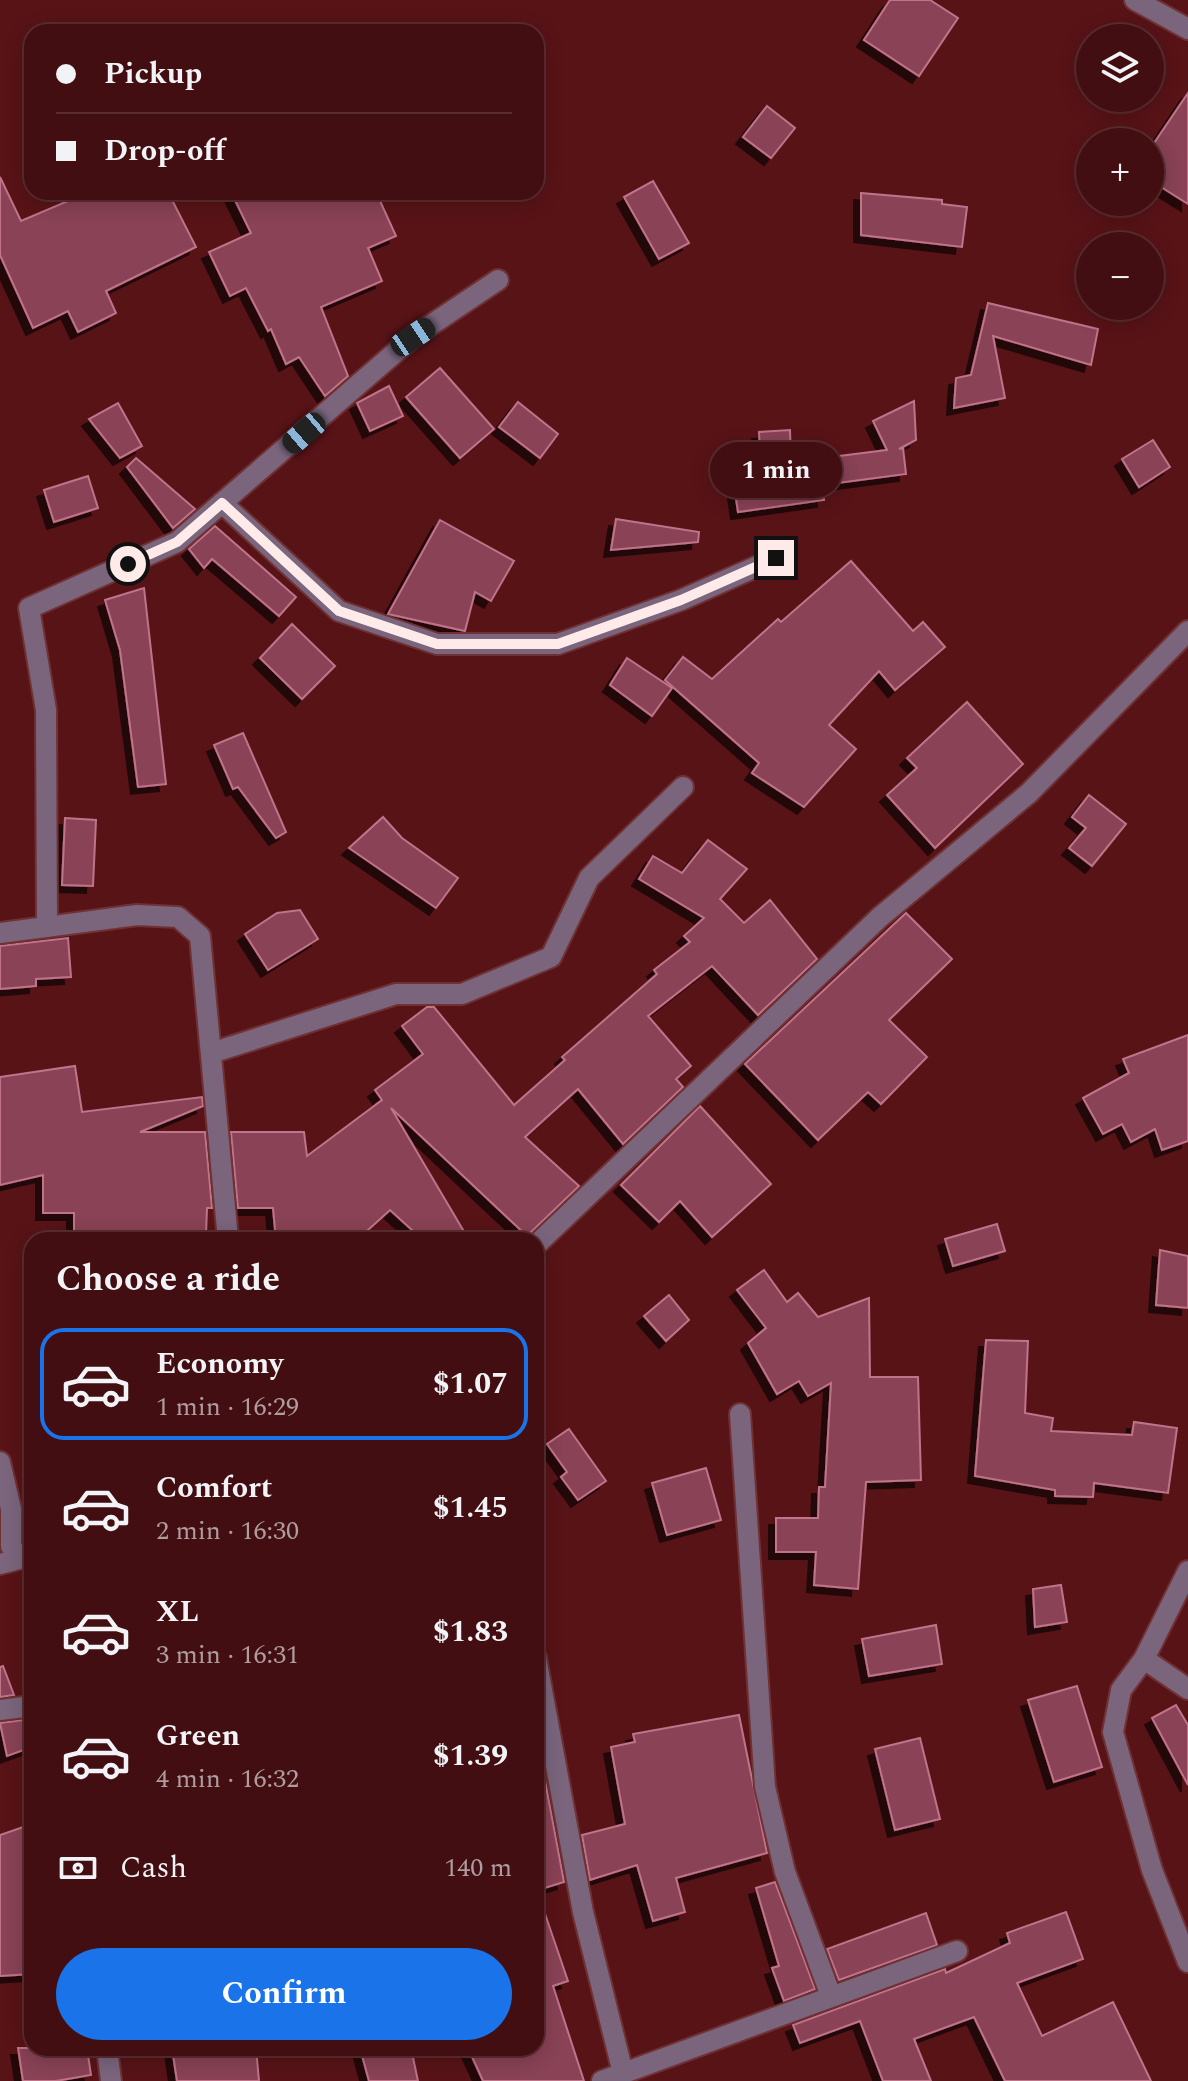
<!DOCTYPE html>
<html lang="en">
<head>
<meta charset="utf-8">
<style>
	body { margin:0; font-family:Spectral,serif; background:#4c1c1f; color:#f1f3f6; height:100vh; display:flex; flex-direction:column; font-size:30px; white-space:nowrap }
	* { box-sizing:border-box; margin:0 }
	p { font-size:26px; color:#ae9c9f }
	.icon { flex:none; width:44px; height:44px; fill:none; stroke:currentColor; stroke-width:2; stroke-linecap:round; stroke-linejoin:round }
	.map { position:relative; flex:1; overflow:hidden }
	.side { position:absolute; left:24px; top:1232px; width:520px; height:824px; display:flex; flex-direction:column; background:#420e11; border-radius:24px; box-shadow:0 4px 20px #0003,0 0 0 2px #5a2e31 }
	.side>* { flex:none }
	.top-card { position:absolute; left:24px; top:24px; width:520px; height:176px; border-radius:24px; box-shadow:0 4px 20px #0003,0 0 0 2px #5a2e31; display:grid; align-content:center; height:176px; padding:0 32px; background:#420e11 }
	.fabs { position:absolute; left:1076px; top:24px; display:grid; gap:16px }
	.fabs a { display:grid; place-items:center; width:88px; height:88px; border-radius:50%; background:#420e11; box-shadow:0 4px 20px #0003,0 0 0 2px #5a2e31; font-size:40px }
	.end { position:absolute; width:36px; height:36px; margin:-18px; border:10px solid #fdeae9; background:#111; box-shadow:0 0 0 4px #111 }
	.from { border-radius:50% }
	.bubble { position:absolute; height:56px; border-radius:28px; background:#420e11; box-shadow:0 4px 20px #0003,0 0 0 2px #5a2e31; font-size:26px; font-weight:700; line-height:56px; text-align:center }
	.car { position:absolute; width:24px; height:48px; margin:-24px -12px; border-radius:10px; box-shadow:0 0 6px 2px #0007; background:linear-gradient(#222 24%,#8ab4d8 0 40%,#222 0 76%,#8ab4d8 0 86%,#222 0) }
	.top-card b { display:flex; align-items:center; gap:28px; height:76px; font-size:30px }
	.top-card b+b { border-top:2px solid #5a2e31 }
	.top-card i { width:20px; height:20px; background:#f1f3f6 }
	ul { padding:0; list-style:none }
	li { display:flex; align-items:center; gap:24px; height:112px; margin:0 16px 12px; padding:0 16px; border:4px solid transparent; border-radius:24px }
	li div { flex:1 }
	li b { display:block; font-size:30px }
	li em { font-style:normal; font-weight:700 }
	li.current { border-color:#1a73e8 }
	li>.icon { width:72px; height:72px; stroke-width:1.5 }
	h2 { padding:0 32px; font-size:36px; line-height:96px }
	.pay { display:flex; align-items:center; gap:20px; height:88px; padding:0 32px; font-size:30px }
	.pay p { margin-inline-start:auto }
	.primary-button { display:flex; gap:16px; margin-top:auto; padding:16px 32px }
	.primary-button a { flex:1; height:92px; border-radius:48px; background:#1a73e8; color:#fff; font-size:32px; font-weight:700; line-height:92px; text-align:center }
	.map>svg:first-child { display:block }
	.building { fill:#894257; stroke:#c07389; stroke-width:2; filter:url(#shadow) }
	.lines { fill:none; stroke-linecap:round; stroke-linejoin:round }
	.service-casing { stroke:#6f3134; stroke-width:24 }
	.minor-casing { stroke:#6f3134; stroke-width:24 }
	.service { stroke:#7a657d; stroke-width:20 }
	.minor { stroke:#7a657d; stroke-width:20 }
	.route { stroke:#fdeae9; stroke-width:10 }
</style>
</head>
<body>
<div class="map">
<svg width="1188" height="2081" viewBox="0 0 1188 2081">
	<defs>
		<filter id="shadow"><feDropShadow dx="-7" dy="7" stdDeviation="0" flood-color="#0009"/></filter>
	</defs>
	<rect width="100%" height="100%" fill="#581317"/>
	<!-- building -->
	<g class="building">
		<polygon points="890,0 930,0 958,18 919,76 864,40"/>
		<polygon points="1188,93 1188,204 1150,180 1150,149"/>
		<polygon points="767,106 795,128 771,158 743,137"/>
		<polygon points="0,177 21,221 89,192 168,192 196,247 106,291 116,313 78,332 68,311 33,328 0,255"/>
		<polygon points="653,181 689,243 659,259 624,197"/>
		<polygon points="231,192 376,192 396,236 368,248 382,281 321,307 348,376 325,396 299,357 286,364 271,329 268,331 246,288 230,296 209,252 251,233"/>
		<polygon points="861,193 942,200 942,204 967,207 962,247 861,235"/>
		<polygon points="988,303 1098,329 1091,365 993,336 1005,398 954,408 956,378 971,375"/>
		<polygon points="440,368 494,429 460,458 406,397"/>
		<polygon points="389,386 403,416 370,431 357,403"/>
		<polygon points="914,401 916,440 899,449 903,448 906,474 822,485 824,500 738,512 733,478 761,474 759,432 790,430 791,462 887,450 873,421"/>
		<polygon points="518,402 558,434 540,458 499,427"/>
		<polygon points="118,403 142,446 120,458 89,419"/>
		<polygon points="1153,440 1170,467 1139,487 1122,459"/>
		<polygon points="136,458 195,509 173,528 127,467"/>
		<polygon points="88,476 98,508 54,522 44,490"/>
		<polygon points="616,519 699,532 698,542 611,550"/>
		<polygon points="440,520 514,561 491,601 475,592 465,631 388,614"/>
		<polygon points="215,526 296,597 279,616 212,559 204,568 189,549"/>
		<polygon points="851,561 913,631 923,622 945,647 895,690 879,671 829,725 856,749 804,807 752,773 759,763 665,680 683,657 712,679 778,619 781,622"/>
		<polygon points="144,588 166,784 138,787 120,650 105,600"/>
		<polygon points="292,624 335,666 302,699 260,658"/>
		<polygon points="627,658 672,688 652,716 610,685"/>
		<polygon points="967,702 1023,764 935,848 887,795 917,768 907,758"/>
		<polygon points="243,733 286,832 276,838 238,787 233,789 214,745"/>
		<polygon points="1089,795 1126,824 1092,866 1069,848 1086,828 1072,817"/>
		<polygon points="383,817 402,838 458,878 436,908 349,848"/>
		<polygon points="65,818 96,820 93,886 62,885"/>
		<polygon points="708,840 747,869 720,899 744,923 770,900 817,959 758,1015 712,966 648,1016 691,1066 676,1079 683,1087 623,1144 578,1089 525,1137 579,1186 527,1236 391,1108 469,1240 423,1240 390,1210 357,1240 276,1240 273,1208 238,1208 231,1132 304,1132 307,1156 382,1100 375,1090 423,1054 402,1026 427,1007 434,1007 514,1105 565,1060 562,1057 657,974 654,970 690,942 684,936 704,918 639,879 653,856 682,873"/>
		<polygon points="300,910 318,939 268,970 245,934 277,913"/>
		<polygon points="906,913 952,959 889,1020 927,1057 881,1104 868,1092 818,1140 745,1064"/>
		<polygon points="68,938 71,977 36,979 36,986 0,989 0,946"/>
		<polygon points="1188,1035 1188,1141 1162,1150 1155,1129 1131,1142 1122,1124 1103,1134 1083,1098 1129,1073 1123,1059"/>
		<polygon points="75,1066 82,1112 202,1097 203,1106 140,1132 205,1132 212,1208 207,1208 206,1235 74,1238 74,1213 43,1213 43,1175 0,1185 0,1077"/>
		<polygon points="700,1106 771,1184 712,1237 680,1201 659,1222 621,1185"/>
		<polygon points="997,1224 1005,1251 953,1266 945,1239"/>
		<polygon points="1160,1250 1188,1256 1188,1308 1156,1305"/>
		<polygon points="764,1270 787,1302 798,1293 818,1317 869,1298 870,1377 918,1377 921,1480 866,1482 858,1589 814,1585 816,1552 776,1552 776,1518 818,1518 819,1487 825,1487 831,1383 808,1396 799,1381 777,1394 748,1343 766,1328 737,1290"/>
		<polygon points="669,1295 689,1320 666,1341 644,1316"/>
		<polygon points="986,1340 1028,1341 1025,1413 1053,1418 1051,1431 1132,1435 1134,1422 1177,1428 1168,1493 1094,1483 1093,1497 1055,1496 1055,1490 975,1476"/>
		<polygon points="569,1429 606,1481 578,1500 561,1477 567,1472 547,1444"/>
		<polygon points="706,1468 721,1520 667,1535 652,1483"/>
		<polygon points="1061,1585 1067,1622 1035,1627 1033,1589"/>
		<polygon points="936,1625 942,1664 869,1676 862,1639"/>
		<polygon points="3,1666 14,1695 0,1697 0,1667"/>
		<polygon points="1077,1686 1102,1767 1054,1782 1028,1700"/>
		<polygon points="1176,1705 1188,1725 1188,1785 1152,1718"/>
		<polygon points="739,1715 767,1853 676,1878 685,1912 653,1921 637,1865 590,1880 582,1835 625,1824 611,1747 635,1742 633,1734"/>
		<polygon points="23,1720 32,1747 7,1756 0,1723"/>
		<polygon points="920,1738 940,1819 895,1830 875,1749"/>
		<polygon points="544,1775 564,1882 541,1889 536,1874 536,1776"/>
		<polygon points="32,1824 32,1974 0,1976 0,1835"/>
		<polygon points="775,1882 815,1989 784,2001 772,1968 779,1966 756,1888"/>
		<polygon points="541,1902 568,1981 553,1986 584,2081 483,2081 468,2048 536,2048 536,1903"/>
		<polygon points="1066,1912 1083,1959 1017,1983 1042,2036 1113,2002 1151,2081 1005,2081 974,2017 914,2039 931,2081 883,2081 860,2021 800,2043 793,2025 945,1969 946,1973 1010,1943 1007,1933"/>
		<polygon points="926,1913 937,1945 839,1980 827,1949"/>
		<polygon points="18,2048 87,2048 91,2075 56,2081 23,2081"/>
		<polygon points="172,2048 256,2048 259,2081 177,2081"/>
		<polygon points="360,2048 411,2048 418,2081 369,2081"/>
	</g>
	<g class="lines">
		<defs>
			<polyline id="service" points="1135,0 1188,29"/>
			<g id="minor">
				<polyline points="222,503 339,611 437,644 558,644 681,600 776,558"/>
				<polyline points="47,927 46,710 29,608 177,542 413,337 498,280"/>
				<polyline points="0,933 137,915 178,917 200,936 228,1240"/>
				<polyline points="211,1053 396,994 462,994 551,957 589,878 683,787"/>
				<polyline points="536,1245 880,917 1029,793 1188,631"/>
				<polyline points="740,1414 765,1787 785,1872 831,1996"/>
				<polyline points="0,1462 11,1509 11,1546 19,1559 0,1564"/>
				<polyline points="1188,1571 1144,1659 1121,1690 1113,1732 1152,1870 1188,1962"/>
				<polyline points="536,1658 583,1912 623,2073"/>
				<polyline points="1144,1659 1188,1689"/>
				<polyline points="0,1710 32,1706"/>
				<polyline points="107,2048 111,2081"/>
				<polyline points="602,2081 957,1951"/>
			</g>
		</defs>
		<!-- service casing -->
		<use href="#service" class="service-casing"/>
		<!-- minor casing -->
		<use href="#minor" class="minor-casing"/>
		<!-- service -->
		<use href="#service" class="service"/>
		<!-- minor -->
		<use href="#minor" class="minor"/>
	</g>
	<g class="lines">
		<!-- route -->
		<polyline class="route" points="128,564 177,542 222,503 339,611 437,644 558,644 681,600 776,558"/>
	</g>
</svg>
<div class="fabs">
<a><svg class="icon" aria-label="layers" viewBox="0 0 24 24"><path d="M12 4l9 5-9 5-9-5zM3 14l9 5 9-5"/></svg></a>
<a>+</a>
<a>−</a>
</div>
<i class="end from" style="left:128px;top:564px"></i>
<i class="end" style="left:776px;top:558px"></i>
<div class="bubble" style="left:710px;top:442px;width:132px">1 min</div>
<i class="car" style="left:413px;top:337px;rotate:56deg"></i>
<i class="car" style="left:304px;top:433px;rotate:229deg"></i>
<div class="top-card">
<b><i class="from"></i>Pickup</b>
<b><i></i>Drop-off</b>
</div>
<section class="side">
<h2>Choose a ride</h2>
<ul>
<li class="current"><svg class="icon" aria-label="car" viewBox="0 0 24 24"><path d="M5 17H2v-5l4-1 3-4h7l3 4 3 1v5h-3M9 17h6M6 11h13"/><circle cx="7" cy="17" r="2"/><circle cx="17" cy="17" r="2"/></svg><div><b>Economy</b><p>1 min · 16:29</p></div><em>$1.07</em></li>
<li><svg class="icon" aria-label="car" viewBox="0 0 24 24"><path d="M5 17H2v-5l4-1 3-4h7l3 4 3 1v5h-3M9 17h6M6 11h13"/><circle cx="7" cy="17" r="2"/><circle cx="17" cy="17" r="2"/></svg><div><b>Comfort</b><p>2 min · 16:30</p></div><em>$1.45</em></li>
<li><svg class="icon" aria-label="car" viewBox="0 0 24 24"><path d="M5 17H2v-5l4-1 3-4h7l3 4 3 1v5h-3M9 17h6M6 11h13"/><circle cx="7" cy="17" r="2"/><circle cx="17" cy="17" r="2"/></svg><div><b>XL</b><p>3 min · 16:31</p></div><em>$1.83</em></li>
<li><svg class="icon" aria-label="car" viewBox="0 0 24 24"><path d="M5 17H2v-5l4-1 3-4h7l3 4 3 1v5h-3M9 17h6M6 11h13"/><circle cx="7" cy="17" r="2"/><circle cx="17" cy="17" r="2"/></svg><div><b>Green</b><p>4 min · 16:32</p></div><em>$1.39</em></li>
</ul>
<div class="pay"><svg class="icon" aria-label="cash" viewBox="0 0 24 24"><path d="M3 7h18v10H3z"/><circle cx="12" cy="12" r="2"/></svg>Cash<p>140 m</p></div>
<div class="primary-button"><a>Confirm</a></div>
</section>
</div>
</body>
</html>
